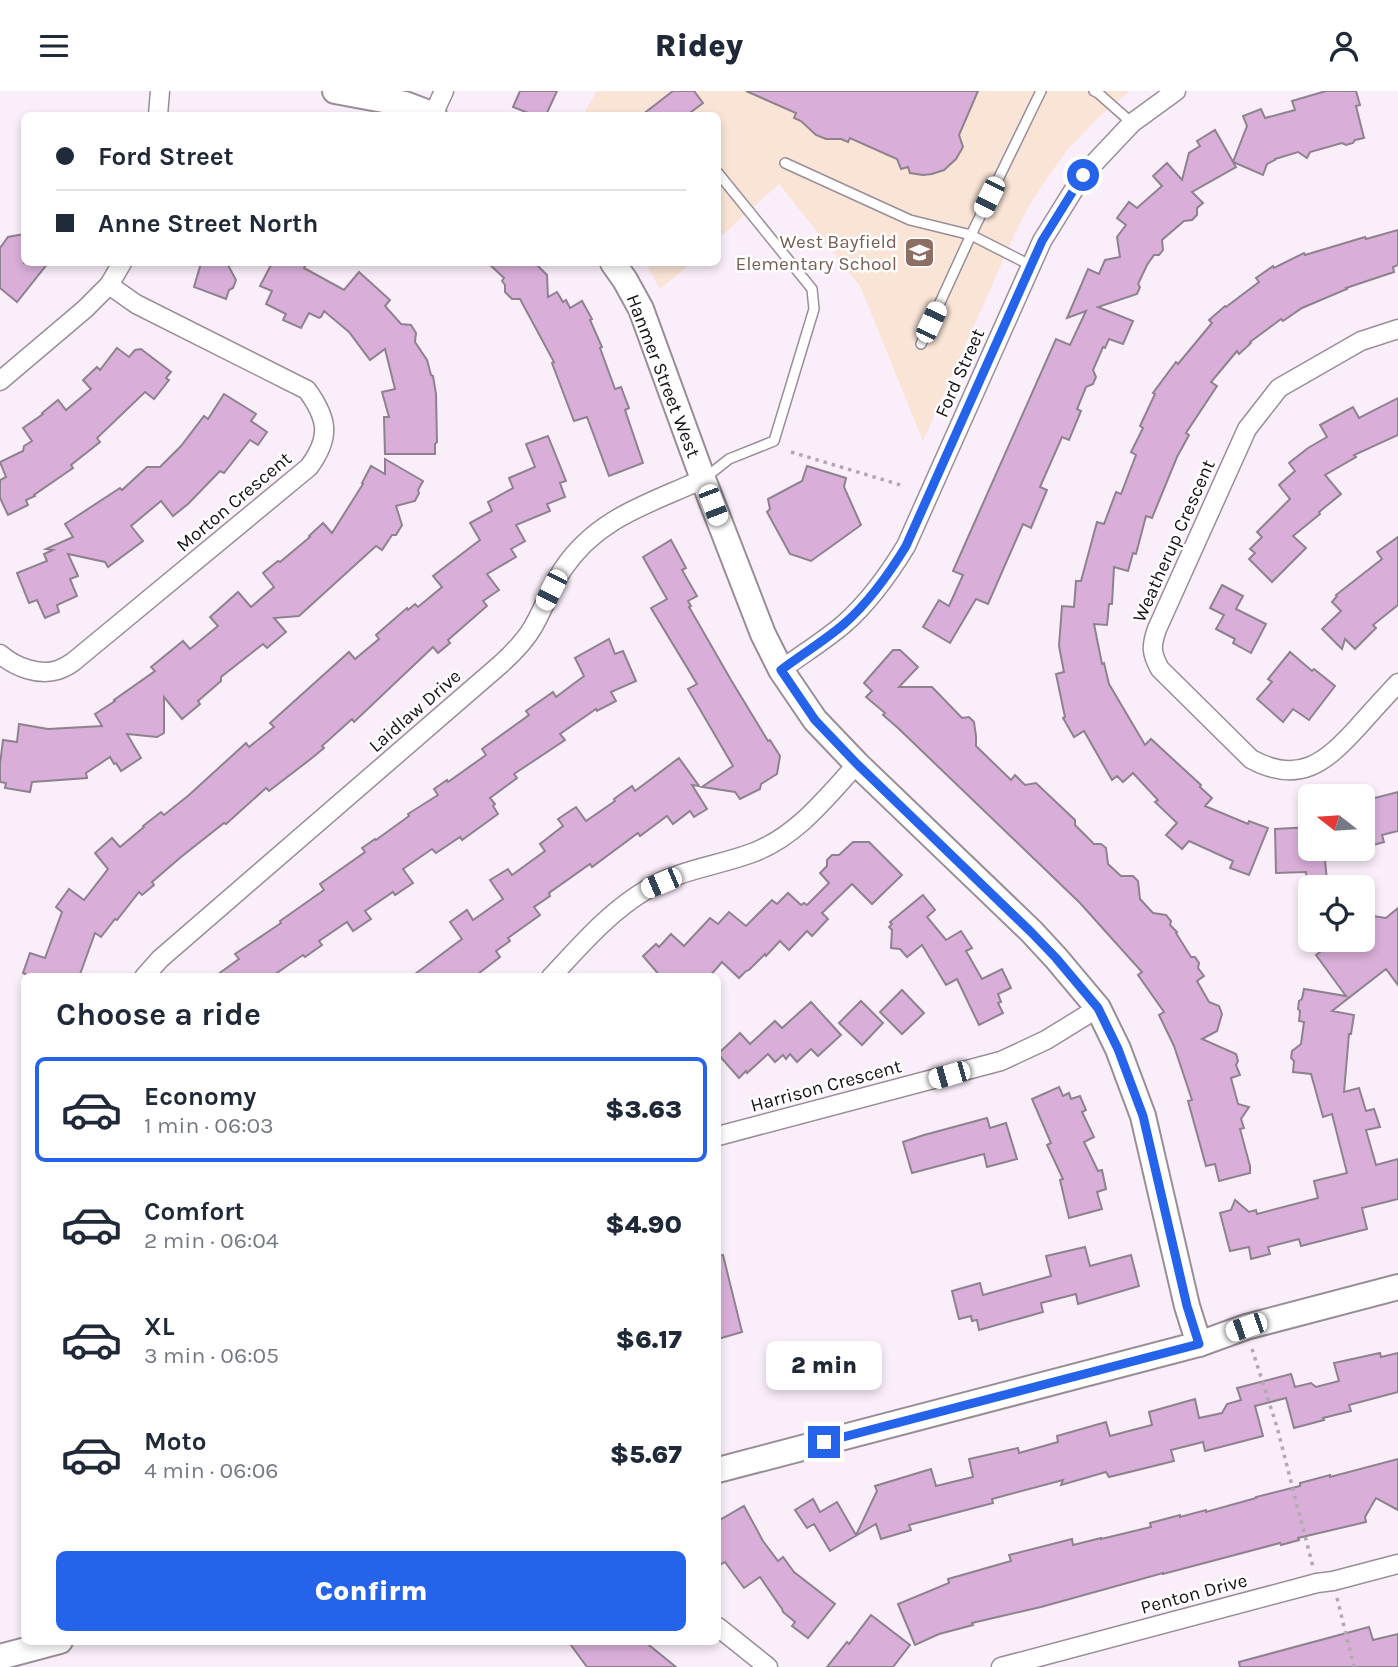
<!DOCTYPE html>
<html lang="en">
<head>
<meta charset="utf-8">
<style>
	body { margin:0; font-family:Karla,sans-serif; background:#f2f2f3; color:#1f2937; height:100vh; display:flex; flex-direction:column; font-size:26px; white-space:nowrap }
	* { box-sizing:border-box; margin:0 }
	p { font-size:23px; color:#747a83 }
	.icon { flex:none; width:38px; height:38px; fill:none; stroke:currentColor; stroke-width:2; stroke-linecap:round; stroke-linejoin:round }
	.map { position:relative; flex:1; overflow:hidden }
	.sheet { position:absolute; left:21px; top:882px; width:700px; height:672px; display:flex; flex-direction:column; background:#fff; border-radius:10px; box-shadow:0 4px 10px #0003 }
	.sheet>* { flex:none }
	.top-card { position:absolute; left:21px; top:21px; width:700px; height:154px; border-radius:10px; box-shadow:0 4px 10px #0003; display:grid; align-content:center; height:154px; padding:0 35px; background:#fff }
	.needle { width:46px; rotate:287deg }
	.fabs { position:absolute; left:1298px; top:693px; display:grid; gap:14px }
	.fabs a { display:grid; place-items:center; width:77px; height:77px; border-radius:10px; background:#fff; box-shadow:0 4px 10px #0003; font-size:35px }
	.end { position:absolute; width:32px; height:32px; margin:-16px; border:9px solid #2563eb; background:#fff; box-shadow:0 0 0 4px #fff }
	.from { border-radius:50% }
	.bubble { position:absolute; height:49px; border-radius:10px; background:#fff; box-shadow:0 4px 10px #0003; font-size:23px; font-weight:800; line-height:49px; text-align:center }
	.car { position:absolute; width:21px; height:42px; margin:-21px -10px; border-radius:9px; box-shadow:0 0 5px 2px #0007; background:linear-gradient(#fff 24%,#345 0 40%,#fff 0 76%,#345 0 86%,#fff 0) }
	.top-card b { display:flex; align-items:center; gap:24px; height:66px; font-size:26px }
	.top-card b+b { border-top:2px solid #e0e1e3 }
	.top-card i { width:18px; height:18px; background:#1f2937 }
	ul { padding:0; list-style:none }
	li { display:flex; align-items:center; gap:21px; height:105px; margin:0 14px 10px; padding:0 21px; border:4px solid transparent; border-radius:10px }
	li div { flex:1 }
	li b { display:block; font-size:26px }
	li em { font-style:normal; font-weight:800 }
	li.on { border-color:#2563eb }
	li>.icon { width:63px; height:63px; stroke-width:1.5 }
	h2 { padding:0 35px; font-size:32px; line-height:84px }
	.action { display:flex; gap:14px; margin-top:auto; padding:14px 35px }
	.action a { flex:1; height:80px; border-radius:10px; background:#2563eb; color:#fff; font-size:28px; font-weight:800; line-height:80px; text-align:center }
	header { display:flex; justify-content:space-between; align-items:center; height:91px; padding:0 35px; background:#fff; font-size:32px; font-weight:800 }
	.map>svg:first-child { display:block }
	.education { fill:#f9e4d6 }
	.building { fill:#d9afd9; stroke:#8d828d; stroke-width:2 }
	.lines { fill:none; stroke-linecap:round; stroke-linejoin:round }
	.lane-casing { stroke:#998e98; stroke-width:12 }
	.street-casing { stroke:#998e98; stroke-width:21 }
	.secondary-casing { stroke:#998e98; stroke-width:28 }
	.path { stroke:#b2a8b2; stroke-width:3.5; stroke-dasharray:3.5 5; stroke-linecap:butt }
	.lane { stroke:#fff; stroke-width:9 }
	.street { stroke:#fff; stroke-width:18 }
	.secondary { stroke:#fff; stroke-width:24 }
	.route { stroke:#2563eb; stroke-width:9 }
	.labels { text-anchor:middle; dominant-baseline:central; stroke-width:5; stroke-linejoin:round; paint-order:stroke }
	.education-label { font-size:19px; fill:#785e54; stroke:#fff; text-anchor:end }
	.street-label { font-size:19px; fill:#161216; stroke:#fff }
</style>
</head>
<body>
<header><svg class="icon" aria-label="menu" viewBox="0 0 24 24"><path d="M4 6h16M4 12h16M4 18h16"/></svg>Ridey<svg class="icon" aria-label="person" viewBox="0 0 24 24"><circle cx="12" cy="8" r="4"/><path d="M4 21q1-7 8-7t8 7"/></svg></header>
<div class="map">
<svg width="1398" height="1576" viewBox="0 0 1398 1576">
	<rect width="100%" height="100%" fill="#faeefa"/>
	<!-- education -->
	<g class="education">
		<polygon points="597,0 1130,0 1100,25 1069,57 1047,87 1030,113 1016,140 923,350 860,195 779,93 718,148 718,24 583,24"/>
		<polygon points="645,172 691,172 660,198"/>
	</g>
	<!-- building -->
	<g class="building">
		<polygon points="520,0 557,0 546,24 533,24 513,16"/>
		<polygon points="673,0 694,0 703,12 687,24 642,24"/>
		<polygon points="746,0 978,0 959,44 963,56 956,68 944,79 932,83 923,84 910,82 908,76 901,78 897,68 850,47 848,51 841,48 826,48 816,44 801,30 794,27 796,22"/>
		<polygon points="1326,0 1356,0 1360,14 1356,15 1364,47 1355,49 1353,52 1346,54 1342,52 1310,61 1307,67 1298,61 1275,68 1275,69 1267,73 1263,84 1233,71 1247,35 1243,25 1261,18 1265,27 1295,19 1292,10"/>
		<polygon points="1215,39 1236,76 1192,101 1203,112 1197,117 1197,124 1192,129 1184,130 1162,149 1163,159 1159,164 1154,164 1147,174 1138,193 1140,196 1137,203 1098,216 1133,230 1123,253 1109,248 1105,257 1103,256 1093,279 1096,286 1093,293 1086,296 1077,318 1081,320 1069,349 1062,346 1040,396 1047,399 1031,437 1023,433 988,513 976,508 950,552 923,536 939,509 949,515 963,484 953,480 1056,248 1070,254 1086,220 1067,227 1088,178 1099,183 1105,169 1120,166 1117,146 1126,134 1117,127 1129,111 1137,117 1162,95 1153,85 1167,72 1182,89 1189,62 1200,55 1197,50"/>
		<polygon points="1398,139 1398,174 1393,176 1394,181 1346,197 1347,198 1302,217 1283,230 1281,228 1250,251 1251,252 1239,263 1237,260 1211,291 1217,295 1186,342 1189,344 1177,366 1152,427 1146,425 1136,463 1133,462 1128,480 1114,476 1112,513 1109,513 1107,534 1094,533 1102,573 1104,572 1109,593 1145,654 1151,648 1201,694 1200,696 1212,707 1205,715 1248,733 1249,730 1268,737 1249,784 1230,777 1233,770 1189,750 1182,758 1166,744 1177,732 1155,711 1158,709 1133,682 1123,691 1117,685 1112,689 1084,640 1074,646 1063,627 1065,626 1056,583 1064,581 1059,555 1062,515 1074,516 1076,490 1081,490 1097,431 1104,433 1116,401 1121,403 1136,364 1131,361 1143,337 1140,335 1155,303 1153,302 1176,271 1178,273 1212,232 1209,229 1225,215 1226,216 1259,191 1256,187 1273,175 1274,177 1304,162 1305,164 1365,146 1366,148"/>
		<polygon points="24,143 24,172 48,172 17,211 0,197 0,157 8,146"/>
		<polygon points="201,172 223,172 228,174 236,189 233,197 229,199 226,208 194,196"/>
		<polygon points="272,172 307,172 304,177 344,199 359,181 390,209 385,215 401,233 411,234 416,242 415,251 427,269 431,284 433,285 436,303 437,351 435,353 435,363 385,363 384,326 389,326 382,301 395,298 385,258 370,269 349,241 324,220 321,226 319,227 309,222 301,237 283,229 286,223 266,213 272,200 260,195"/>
		<polygon points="488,172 535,172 547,184 548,206 557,201 563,211 566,209 570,217 582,210 592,228 590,229 602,256 600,257 615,298 621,296 629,317 625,319 643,372 609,385 587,326 574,330 552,272 554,271 520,208 512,208 505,201 505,194 502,190 504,187"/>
		<polygon points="117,257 129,266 135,259 141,258 171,281 166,287 169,289 154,308 145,301 97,347 100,351 71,374 73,377 34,404 35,405 26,409 28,414 8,424 0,407 0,389 6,386 0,371 23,360 24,355 32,350 23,337 43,323 42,322 58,309 66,319 91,298 83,289 97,276 100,279"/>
		<polygon points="224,303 256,323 251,330 267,341 258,354 250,349 224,382 220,380 188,413 173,425 161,410 131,435 143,450 108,476 105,471 68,463 78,485 70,488 77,505 57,514 59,521 45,527 37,509 29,512 17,482 47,470 44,463 53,459 46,458 73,446 65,433 120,397 122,399 147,376 160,376 181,355 204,325 208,328"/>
		<polygon points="1398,307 1398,344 1354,364 1356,366 1325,384 1341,403 1319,421 1320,423 1293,445 1306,457 1272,491 1249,468 1255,462 1250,458 1262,446 1257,441 1290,408 1279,394 1295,380 1289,372 1308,357 1327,346 1320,334 1353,316 1359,327"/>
		<polygon points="548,345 566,390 560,392 565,406 547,413 550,420 516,434 525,450 511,458 516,466 487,483 499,499 483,510 487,515 448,549 450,552 438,562 433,556 354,631 352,628 322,655 324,657 312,667 269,700 266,697 226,733 224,732 181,766 152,791 154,794 142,804 139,801 117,829 115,828 101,846 95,842 79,886 32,886 23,882 30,862 45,867 62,821 56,816 69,798 84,809 108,778 95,762 112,747 120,756 144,736 143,735 161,721 164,724 189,704 246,652 249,656 274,636 270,632 349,561 355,568 379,548 376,544 407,517 408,519 415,513 418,516 442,496 433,485 480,449 470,432 492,420 488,411 513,397 509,387 535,376 526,353"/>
		<polygon points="385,368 423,390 418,399 419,402 415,410 396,415 402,434 396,444 392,444 382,459 376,455 299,525 274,527 286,541 267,557 263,553 221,586 221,590 198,610 200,613 182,628 164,606 164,642 157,646 127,643 141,667 121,680 116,672 114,673 110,666 86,682 87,687 32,691 30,701 5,697 6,692 0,691 0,673 3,649 17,651 19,633 48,638 102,635 95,623 115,610 114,609 155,580 151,576 183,550 190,558 218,535 210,526 238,501 251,516 274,496 263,482 278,470 280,471 310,446 309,445 323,432 332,442 363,393 362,392 371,375 385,383"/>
		<polygon points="807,375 846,387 844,396 861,434 811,470 790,463 767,421 770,418 768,408 802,390"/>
		<polygon points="1398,446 1398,514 1373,534 1376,537 1355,558 1345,548 1342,558 1322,538 1341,520 1332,511 1337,505 1336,504 1382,468 1377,461"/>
		<polygon points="671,449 686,477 682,479 697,505 688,510 691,515 689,516 731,589 768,650 770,649 780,665 777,683 761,693 760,698 740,708 735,701 702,696 733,675 688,598 697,593 651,517 667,508 643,466"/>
		<polygon points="1222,494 1243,505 1236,518 1266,533 1251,562 1233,552 1235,548 1216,538 1224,524 1210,517"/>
		<polygon points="609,548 615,563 623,560 636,590 611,601 616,610 597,620 596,618 560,643 565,649 514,683 517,687 490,707 495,713 493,715 498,723 462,749 460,746 436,762 432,758 403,778 413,792 395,804 393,801 365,820 371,828 353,840 347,831 319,850 322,854 305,866 303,864 271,886 214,886 239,868 235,863 281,832 280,830 324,799 320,793 365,761 362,757 375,748 376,749 409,725 408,723 438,704 434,698 447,689 448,691 486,664 482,658 529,624 526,620 553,601 556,606 584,585 575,567"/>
		<polygon points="893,559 900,559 918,576 899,596 932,596 962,627 969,626 974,631 976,645 976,655 1011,689 1015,684 1025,694 1036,692 1075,729 1075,734 1094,753 1101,753 1106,757 1108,773 1121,785 1133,785 1138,790 1140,808 1153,822 1166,824 1171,830 1170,834 1177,841 1176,842 1191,866 1195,866 1199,872 1198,877 1204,885 1197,890 1209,911 1219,915 1222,923 1217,940 1202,948 1236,963 1238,970 1236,974 1240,984 1231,987 1238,1013 1249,1016 1241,1028 1244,1037 1240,1038 1250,1075 1250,1082 1219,1090 1215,1073 1206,1075 1188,1010 1192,1009 1174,955 1159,924 1164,921 1138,884 1142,881 1080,812 898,637 883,624 885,622 866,606 872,600 864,592"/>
		<polygon points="1290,561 1312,580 1314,578 1335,595 1309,629 1293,618 1283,631 1257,608 1272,591 1268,588"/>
		<polygon points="679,667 699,695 692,694 707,718 694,726 690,720 673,733 667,725 640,745 638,742 592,776 590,773 549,802 550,805 534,816 540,824 508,847 510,850 496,860 500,866 474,886 411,886 462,848 450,831 467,819 473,829 503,808 490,789 508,778 512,784 545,760 540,753 563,735 558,728 576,716 586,730 615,710 614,708 632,695 635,700"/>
		<polygon points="1398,701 1398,740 1382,744 1384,751 1363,757 1363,710"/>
		<polygon points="1311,736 1311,758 1324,758 1327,790 1307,792 1306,781 1276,782 1275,738"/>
		<polygon points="853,751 869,751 902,784 872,813 852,793 822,822 828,828 812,845 807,840 789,859 780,850 766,865 765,863 749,879 746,880 739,887 722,871 709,886 661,886 643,865 656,853 659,856 671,843 684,855 710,827 718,833 729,821 746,835 772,809 777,813 788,802 801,814 804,812 807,814 829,792 820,782 827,775 827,769 832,764 839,764"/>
		<polygon points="923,804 935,819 927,826 946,849 961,840 972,857 966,860 982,888 1002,878 1011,897 998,903 1001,911 998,912 1003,922 979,934 957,888 946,894 922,854 907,866 900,858 891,857 892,839 889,836 892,833 890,831"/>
		<polygon points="1398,817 1398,894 1386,878 1332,920 1354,924 1351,943 1349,943 1344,1001 1359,997 1366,1020 1374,1018 1380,1036 1366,1039 1376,1074 1398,1068 1398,1108 1362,1117 1367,1138 1301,1155 1299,1148 1268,1156 1270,1163 1251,1168 1249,1156 1230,1160 1220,1122 1231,1119 1235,1109 1249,1121 1256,1119 1257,1123 1318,1107 1314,1090 1347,1082 1332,1023 1323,1026 1311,983 1293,981 1294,970 1291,967 1292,960 1301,953 1304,931 1299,930 1300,920 1298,918 1299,910 1302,908 1304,898 1346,905 1316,864 1328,855 1330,849 1363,849 1363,845 1373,837 1372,825 1386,827"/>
		<polygon points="902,899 924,922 902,943 880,921"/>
		<polygon points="861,910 883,932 862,954 839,932"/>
		<polygon points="811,911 841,944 818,965 811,958 797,971 790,963 786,968 783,964 775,971 768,963 747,982 746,980 739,987 718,963 740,942 750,953 775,930 782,937"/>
		<polygon points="1059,996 1063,1005 1069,1002 1071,1008 1080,1005 1086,1019 1082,1021 1094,1046 1084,1051 1098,1080 1102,1079 1106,1098 1097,1101 1102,1118 1069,1127 1060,1089 1063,1088 1047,1054 1051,1052 1032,1008"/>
		<polygon points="987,1027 990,1037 1006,1032 1017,1068 987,1076 984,1063 912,1082 903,1051 924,1044"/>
		<polygon points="1085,1156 1090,1175 1131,1164 1139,1195 1078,1213 1076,1203 1041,1212 1043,1221 979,1239 977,1229 972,1230 971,1225 959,1228 952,1200 980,1192 983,1204 1051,1185 1046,1165"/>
		<polygon points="723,1164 742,1241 718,1248 718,1165"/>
		<polygon points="1380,1262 1381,1266 1398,1262 1398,1301 1349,1314 1351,1320 1323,1327 1324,1329 1294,1337 1286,1307 1255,1315 1263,1345 1205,1360 1203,1351 1171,1359 1174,1370 1109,1386 1106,1381 1061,1394 1063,1389 992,1408 993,1412 909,1434 911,1439 881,1448 876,1433 830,1460 814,1433 807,1437 795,1419 813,1408 820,1421 837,1411 856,1444 877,1400 875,1395 931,1378 936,1395 973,1386 969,1368 1018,1357 1019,1362 1058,1351 1057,1345 1106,1331 1110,1345 1125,1341 1152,1334 1149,1321 1195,1308 1199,1327 1222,1322 1227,1313 1241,1309 1237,1297 1291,1283 1295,1296 1311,1292 1316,1296 1339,1290 1334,1272"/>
		<polygon points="1398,1368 1398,1419 1376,1407 1365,1426 1366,1431 1298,1447 1299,1449 1281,1454 1280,1452 1163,1483 1163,1482 1041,1516 972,1532 973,1534 939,1543 915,1554 898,1513 949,1492 948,1488 1011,1470 1009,1464 1072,1448 1073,1454 1101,1447 1101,1448 1151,1436 1150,1432 1180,1424 1180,1426 1206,1419 1206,1421 1256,1407 1256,1406 1300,1395 1300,1392 1330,1384 1330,1386"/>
		<polygon points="744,1415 763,1450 778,1470 783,1466 794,1481 835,1513 808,1547 792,1535 795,1531 783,1521 782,1518 760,1486 744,1497 725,1471 718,1475 718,1430"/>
		<polygon points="871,1524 910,1554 893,1576 827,1576 847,1551 849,1553"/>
		<polygon points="1369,1536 1373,1549 1398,1543 1398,1576 1240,1576 1239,1571"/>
		<polygon points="568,1550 644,1550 676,1576 587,1576"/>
	</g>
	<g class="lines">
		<defs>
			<g id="lane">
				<polyline points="1094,0 1098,2 1132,32"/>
				<polyline points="785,72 910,129 971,144 1032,175"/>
				<polyline points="921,253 971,144 1041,0"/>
				<polyline points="705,387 729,368 774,350 814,218 812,198 718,82"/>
			</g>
			<g id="street">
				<polyline points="158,24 160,0"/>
				<polyline points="433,24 444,0"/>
				<path d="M1398,238L1361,250L1279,297L1247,338L1157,538C1151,555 1151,562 1160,578L1251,668C1299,694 1325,672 1358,636C1371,621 1385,606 1398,592"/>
				<polyline points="0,290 85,218 109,194 122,172"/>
				<path d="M0,563C15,576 38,585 58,579C63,577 69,574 73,571L309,376C331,346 328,328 307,299L136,213L109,194"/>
				<path d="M781,579C801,564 824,550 844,533C869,511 889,483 906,455L1042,150L1083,84L1132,32L1176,0"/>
				<path d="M144,886L160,868L501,573C513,562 525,550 533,536C544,517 551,496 563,478C598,426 649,413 703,388"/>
				<path d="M551,886C581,854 609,821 646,799C678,779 717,775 752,762C796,746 826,707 857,673"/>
				<polyline points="718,1045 1001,970 1046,949 1098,917"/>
				<polyline points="718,1536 768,1576"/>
				<polyline points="1001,1576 1317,1492 1333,1490 1398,1473"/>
			</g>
			<g id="secondary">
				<polyline points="335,0 405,13 434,24"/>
				<polyline points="613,172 625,189 641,218 703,388 763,543 781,579 815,629 857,673 1031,840 1056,867 1098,917 1118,958 1143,1025 1187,1215 1199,1253"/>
				<polyline points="718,1379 1199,1253 1246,1236 1398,1196"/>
				<polyline points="0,1566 60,1550"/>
			</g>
		</defs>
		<!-- lane casing -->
		<use href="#lane" class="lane-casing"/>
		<!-- street casing -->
		<use href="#street" class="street-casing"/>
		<!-- secondary casing -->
		<use href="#secondary" class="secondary-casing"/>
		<!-- path -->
		<g class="path">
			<polyline points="791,361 904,395"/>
			<polyline points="1252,1258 1277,1336 1313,1476"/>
			<polyline points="1337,1507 1354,1576"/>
		</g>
		<!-- lane -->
		<use href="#lane" class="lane"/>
		<!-- street -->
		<use href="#street" class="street"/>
		<!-- secondary -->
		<use href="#secondary" class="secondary"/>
	</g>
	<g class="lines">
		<!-- route -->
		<path class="route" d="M824,1351L1199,1253L1187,1215L1143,1025L1118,958L1098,917L1056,867L1031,841L857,673L815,629L781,579C801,564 824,550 844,533C869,511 889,483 906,455L1042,150L1083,84"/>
	</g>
	<!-- icons -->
	<defs>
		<symbol id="school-square" viewBox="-11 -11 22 22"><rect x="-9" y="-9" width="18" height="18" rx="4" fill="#8d6e63" stroke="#fff"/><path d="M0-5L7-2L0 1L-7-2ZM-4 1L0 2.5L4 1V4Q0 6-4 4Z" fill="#fff"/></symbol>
	</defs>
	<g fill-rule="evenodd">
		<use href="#school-square" x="902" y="144" width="35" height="35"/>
	</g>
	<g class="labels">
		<!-- education labels -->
		<g class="education-label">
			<text x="897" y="151">West Bayfield<tspan x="897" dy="22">Elementary School</tspan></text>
		</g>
		<!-- street labels -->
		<g class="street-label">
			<text transform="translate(960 282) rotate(-66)">Ford Street</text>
			<text transform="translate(663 285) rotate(69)">Hanmer Street West</text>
			<text transform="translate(234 411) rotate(-40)">Morton Crescent</text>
			<text transform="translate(1174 450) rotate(-66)">Weatherup Crescent</text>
			<text transform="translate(415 620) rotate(-41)">Laidlaw Drive</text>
			<text transform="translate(826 995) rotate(-15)">Harrison Crescent</text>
			<text transform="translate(1194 1503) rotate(-15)">Penton Drive</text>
		</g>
	</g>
</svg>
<div class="fabs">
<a><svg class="needle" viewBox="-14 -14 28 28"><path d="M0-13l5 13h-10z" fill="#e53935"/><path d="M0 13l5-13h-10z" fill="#747a83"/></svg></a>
<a><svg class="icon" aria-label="locate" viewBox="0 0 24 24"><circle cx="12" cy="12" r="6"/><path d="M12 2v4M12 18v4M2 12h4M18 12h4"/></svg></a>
</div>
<i class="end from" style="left:1083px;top:84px"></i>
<i class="end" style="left:824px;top:1351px"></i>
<div class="bubble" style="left:766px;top:1250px;width:116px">2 min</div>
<i class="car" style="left:989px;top:106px;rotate:206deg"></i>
<i class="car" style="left:931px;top:231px;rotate:25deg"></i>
<i class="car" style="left:713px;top:414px;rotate:159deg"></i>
<i class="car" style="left:551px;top:499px;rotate:207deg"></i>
<i class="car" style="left:661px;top:792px;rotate:247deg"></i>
<i class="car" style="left:949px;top:984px;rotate:254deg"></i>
<i class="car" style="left:1246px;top:1236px;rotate:251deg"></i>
<div class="top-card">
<b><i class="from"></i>Ford Street</b>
<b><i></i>Anne Street North</b>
</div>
<section class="sheet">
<h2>Choose a ride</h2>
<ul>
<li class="on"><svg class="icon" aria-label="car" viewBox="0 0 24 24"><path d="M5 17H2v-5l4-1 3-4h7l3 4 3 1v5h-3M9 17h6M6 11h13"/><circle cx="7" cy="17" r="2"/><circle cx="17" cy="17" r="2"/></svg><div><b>Economy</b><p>1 min · 06:03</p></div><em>$3.63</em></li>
<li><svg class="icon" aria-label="car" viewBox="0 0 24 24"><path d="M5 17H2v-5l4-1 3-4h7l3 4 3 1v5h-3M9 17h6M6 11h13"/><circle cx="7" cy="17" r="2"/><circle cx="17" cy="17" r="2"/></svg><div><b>Comfort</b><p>2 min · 06:04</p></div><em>$4.90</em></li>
<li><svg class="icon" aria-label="car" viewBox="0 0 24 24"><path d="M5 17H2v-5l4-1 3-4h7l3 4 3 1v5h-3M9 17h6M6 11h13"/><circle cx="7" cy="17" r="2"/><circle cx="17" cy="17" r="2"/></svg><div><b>XL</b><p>3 min · 06:05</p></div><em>$6.17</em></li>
<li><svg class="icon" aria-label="car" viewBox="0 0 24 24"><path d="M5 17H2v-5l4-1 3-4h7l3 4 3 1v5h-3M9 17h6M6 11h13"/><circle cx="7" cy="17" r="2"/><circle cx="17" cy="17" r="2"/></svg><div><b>Moto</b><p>4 min · 06:06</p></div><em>$5.67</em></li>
</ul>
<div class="action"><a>Confirm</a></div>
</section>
</div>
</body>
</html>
